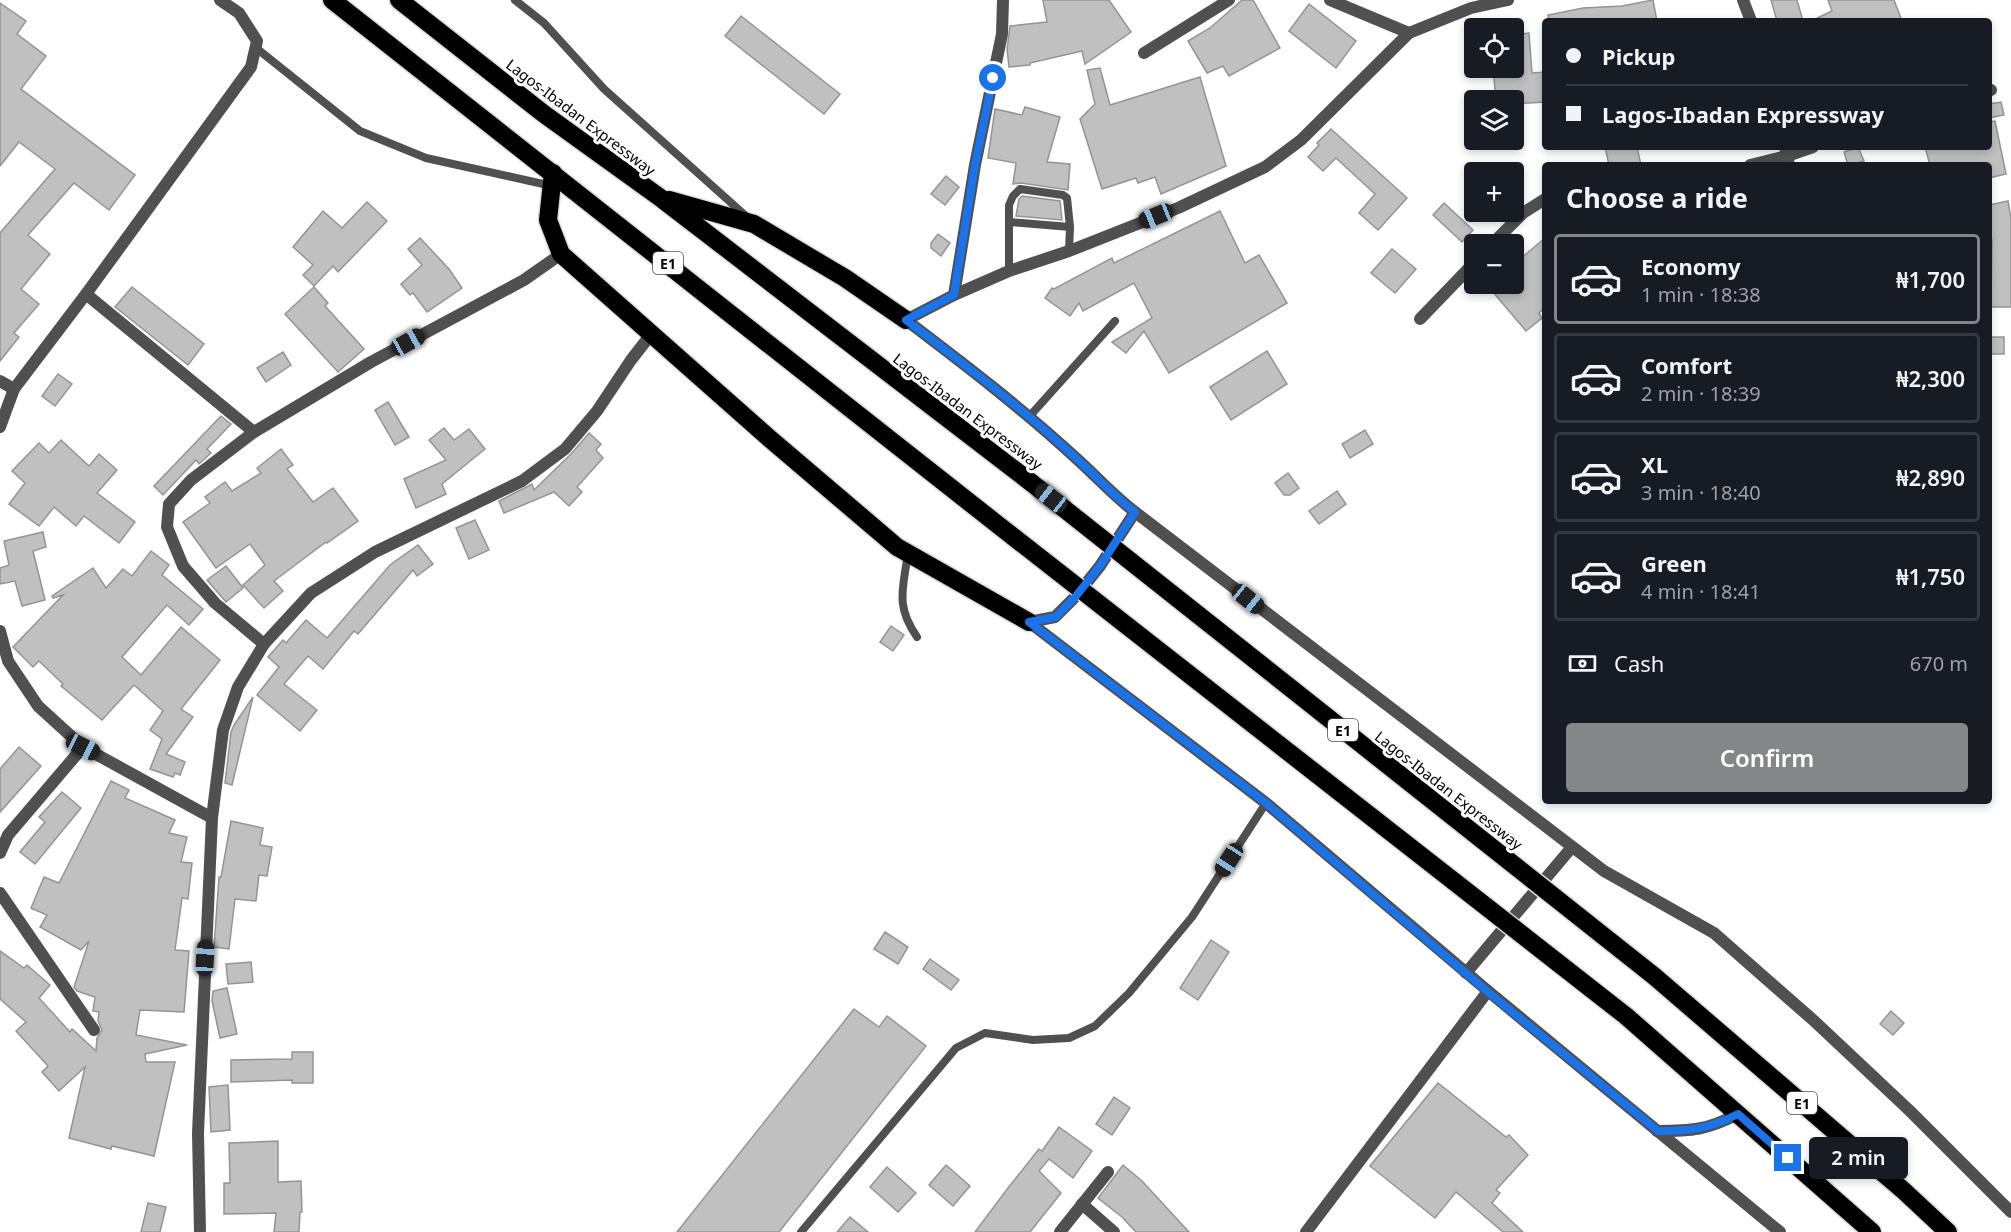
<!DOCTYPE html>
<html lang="en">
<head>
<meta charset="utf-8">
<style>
	body { margin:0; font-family:"Noto Sans",sans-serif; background:#20242c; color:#f1f3f6; height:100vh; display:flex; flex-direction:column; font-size:22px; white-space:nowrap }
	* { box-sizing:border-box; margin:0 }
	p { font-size:20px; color:#9ea1a6 }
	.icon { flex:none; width:33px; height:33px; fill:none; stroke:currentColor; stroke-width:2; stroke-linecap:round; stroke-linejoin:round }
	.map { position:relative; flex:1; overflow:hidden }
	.side { position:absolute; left:1542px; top:162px; width:450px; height:642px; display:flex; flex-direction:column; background:#171b24; border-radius:6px; box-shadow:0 3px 9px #0003 }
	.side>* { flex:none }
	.banner { position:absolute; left:1542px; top:18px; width:450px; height:132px; border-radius:6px; box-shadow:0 3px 9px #0003; display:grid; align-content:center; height:132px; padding:0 24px; background:#171b24 }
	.controls { position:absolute; left:1464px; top:18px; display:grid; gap:12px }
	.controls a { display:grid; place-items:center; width:60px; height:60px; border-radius:6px; background:#171b24; box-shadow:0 3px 9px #0003; font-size:30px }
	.end { position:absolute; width:27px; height:27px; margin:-14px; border:8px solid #1a73e8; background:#fff; box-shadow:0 0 0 3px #fff }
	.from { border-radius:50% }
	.bubble { position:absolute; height:42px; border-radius:6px; background:#171b24; box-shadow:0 3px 9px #0003; font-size:20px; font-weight:600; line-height:42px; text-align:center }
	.car { position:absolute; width:18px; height:36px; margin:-18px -9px; border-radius:8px; box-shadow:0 0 4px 2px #0007; background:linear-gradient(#222 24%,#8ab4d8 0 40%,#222 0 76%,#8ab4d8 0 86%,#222 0) }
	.banner b { display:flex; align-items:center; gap:21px; height:57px; font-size:22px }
	.banner b+b { border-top:2px solid #363941 }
	.banner i { width:15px; height:15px; background:#f1f3f6 }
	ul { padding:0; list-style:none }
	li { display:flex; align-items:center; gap:18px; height:90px; margin:0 12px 9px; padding:0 12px; border:3px solid #363941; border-radius:6px }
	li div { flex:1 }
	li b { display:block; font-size:22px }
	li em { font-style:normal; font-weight:600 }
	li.on { border-color:#858687 }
	li>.icon { width:54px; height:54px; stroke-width:1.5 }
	h2 { padding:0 24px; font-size:27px; line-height:72px }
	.pay { display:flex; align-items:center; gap:15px; height:66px; padding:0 24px; font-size:22px }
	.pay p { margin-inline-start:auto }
	.primary-button { display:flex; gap:12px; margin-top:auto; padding:12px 24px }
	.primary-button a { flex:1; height:69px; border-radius:6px; background:#858687; color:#fff; font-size:24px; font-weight:600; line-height:69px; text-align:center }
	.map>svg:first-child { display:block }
	.building { fill:#c0c0c0; stroke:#949494; stroke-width:1.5 }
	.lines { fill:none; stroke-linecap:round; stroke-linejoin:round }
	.motorway-casing { stroke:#dbdbdb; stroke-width:21 }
	.service { stroke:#505050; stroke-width:8 }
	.minor { stroke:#505050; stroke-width:12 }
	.tertiary { stroke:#505050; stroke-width:12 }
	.motorway { stroke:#000; stroke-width:18 }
	.motorway-bridge-casing { stroke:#dbdbdb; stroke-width:21; stroke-linecap:butt }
	.motorway-bridge { stroke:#000; stroke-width:18 }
	.route { stroke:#1a73e8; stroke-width:8 }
	.labels { text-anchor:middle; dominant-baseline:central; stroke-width:6; stroke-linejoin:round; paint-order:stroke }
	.shield { fill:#fff; stroke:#4c4c4c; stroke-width:1.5 }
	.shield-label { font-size:14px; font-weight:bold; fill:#000 }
	.street-label { font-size:15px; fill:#000; stroke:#fff }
</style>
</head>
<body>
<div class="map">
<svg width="2011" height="1232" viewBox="0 0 2011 1232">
	<rect width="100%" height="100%" fill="#fff"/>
	<!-- building -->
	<g class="building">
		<polygon points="1043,0 1109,0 1131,32 1085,64 1082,51 1030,63 1030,65 1009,67 1007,49 1010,26 1047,22"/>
		<polygon points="1242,0 1253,0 1280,48 1229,76 1223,66 1207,73 1188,41 1210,28"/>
		<polygon points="1653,0 1657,21 1549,21 1548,15 1583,8 1622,6"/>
		<polygon points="1771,0 1797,0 1803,21 1777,21"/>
		<polygon points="1828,0 1894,0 1902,21 1811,21 1832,11"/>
		<polygon points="0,3 26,21 17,34 46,56 21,89 135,175 109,210 74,183 28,235 50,254 21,289 39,304 14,333 19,337 0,361 0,233 55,169 19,142 0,166"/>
		<polygon points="1309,4 1356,41 1336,68 1289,31"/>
		<polygon points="741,16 840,94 824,114 725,36"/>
		<polygon points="1529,33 1532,73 1545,72 1545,102 1514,104 1514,100 1496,100 1493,68 1514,68 1514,35"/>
		<polygon points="1100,68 1110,105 1200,77 1226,166 1161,194 1155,177 1138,183 1136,178 1102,189 1080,119 1095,104 1087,70"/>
		<polygon points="2001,102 2004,115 1989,118 1989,104"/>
		<polygon points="1025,107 1060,117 1047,162 1070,164 1068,190 1021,183 1013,184 1016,163 988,158 995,109 1022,115"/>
		<polygon points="1995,121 2006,174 1989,178 1989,165 1930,165 1925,147 1989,147 1989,122"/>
		<polygon points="1331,129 1407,198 1378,230 1359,213 1375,194 1336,158 1323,171 1308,157 1319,145 1317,143"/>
		<polygon points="1605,147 1637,147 1641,165 1609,165"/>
		<polygon points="1858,147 1864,161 1848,165 1844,152"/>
		<polygon points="946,176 959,187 945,205 931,194"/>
		<polygon points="1022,196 1060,201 1062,220 1016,216 1019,199"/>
		<polygon points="2008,201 2011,218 2011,307 1991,307 1992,240 1989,241 1989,205"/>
		<polygon points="367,202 387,221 338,272 333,266 314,286 303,275 313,265 293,247 323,211 342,228"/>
		<polygon points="1444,203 1473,230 1462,242 1433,215"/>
		<polygon points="1220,211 1245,263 1259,255 1287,303 1169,373 1144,331 1126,353 1112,342 1152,318 1134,283 1083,311 1079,303 1070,316 1045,298 1052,288 1054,289 1112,258 1114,263"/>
		<polygon points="938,234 950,243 941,256 931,248 931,243"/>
		<polygon points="420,238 449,269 462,288 427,312 413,293 410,295 401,284 422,265 408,249"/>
		<polygon points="1545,238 1545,307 1539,313 1542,318 1526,331 1486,284 1514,284 1514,264"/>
		<polygon points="1392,249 1416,269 1395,293 1371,273"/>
		<polygon points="132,287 204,344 188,365 115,307"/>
		<polygon points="314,287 328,303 325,306 364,349 338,372 285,314"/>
		<rect x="1989" y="337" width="15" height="17"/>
		<polygon points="1267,351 1287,384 1231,420 1210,387"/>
		<polygon points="283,352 291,365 266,382 257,368"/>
		<polygon points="58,374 72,384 55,406 42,396"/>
		<polygon points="388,402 409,437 395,445 375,410"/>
		<polygon points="221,416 231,424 207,449 211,453 199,464 196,460 163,495 154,486"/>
		<polygon points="444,428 454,440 469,429 485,449 442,484 446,494 416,508 404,479 446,460 429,440"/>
		<polygon points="1365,430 1373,444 1350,458 1342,444"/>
		<polygon points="589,433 601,444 596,450 603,458 577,487 582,492 569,506 554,492 504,513 499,501 532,484 534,490 571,454"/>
		<polygon points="61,440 89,466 99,454 117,470 97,493 135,522 119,543 84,516 76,526 54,507 39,526 9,504 25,483 12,471 39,443 49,453"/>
		<polygon points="281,449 293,465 287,469 313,502 333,488 358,521 327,543 326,542 274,581 283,591 264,608 243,585 265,565 250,544 216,568 183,522 210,503 205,497 225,482 232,491 261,473 257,468"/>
		<polygon points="1288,473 1299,488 1290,495 1284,495 1275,483"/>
		<polygon points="1337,491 1346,504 1319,524 1309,511"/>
		<polygon points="475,520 489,550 469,559 456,528"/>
		<polygon points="43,532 46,547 33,551 45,600 22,606 15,581 0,584 0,568 9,565 4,541"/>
		<polygon points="418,545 433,564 417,576 413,570 358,634 354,631 323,669 308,656 284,684 317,710 300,731 257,695 279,667 268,657 283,640 286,643 306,620 327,638 390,565"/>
		<polygon points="151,551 169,565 162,575 203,609 189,625 167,605 122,657 141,675 181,627 220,660 181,709 193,717 166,754 185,762 180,775 175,773 173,777 150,769 162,739 150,730 163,711 134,685 102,720 61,686 63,684 39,661 33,667 13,647 63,595 53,598 52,596 93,568 106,588 123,569 132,576"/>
		<polygon points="226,566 243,588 226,602 207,580"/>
		<polygon points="891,626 904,635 893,651 880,642"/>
		<polygon points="253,697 232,785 225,783 231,732 234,725"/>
		<polygon points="19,747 41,766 0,812 0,769"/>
		<polygon points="111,781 129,790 125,798 175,820 169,833 187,837 181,862 192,863 188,899 182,898 175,950 189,951 184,1012 140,1010 136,1035 187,1045 145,1054 146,1062 175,1062 154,1156 112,1146 111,1149 69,1138 85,1067 59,1091 42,1072 48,1066 16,1031 26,1022 0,999 0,951 24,968 27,965 50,985 39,998 70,1032 72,1029 96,1051 97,1038 102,1030 98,1021 99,1012 93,1011 95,997 77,991 74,987 89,941 81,950 40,927 47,915 31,908 44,877 59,883"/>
		<polygon points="62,792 81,808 35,864 20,852 45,822 39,817"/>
		<polygon points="231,821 263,828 260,845 272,847 267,876 259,875 256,901 235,899 229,949 214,947 219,877 221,877"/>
		<polygon points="885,932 908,947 898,964 874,949"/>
		<polygon points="1211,940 1229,952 1198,1000 1180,988"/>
		<polygon points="930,959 959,980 951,990 923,969"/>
		<polygon points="251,962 253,982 228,984 226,964"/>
		<polygon points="227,988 237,1034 220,1038 212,1001 213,991"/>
		<polygon points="854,1009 879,1027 887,1016 926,1046 779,1232 677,1232"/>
		<polygon points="1891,1011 1904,1023 1893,1035 1880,1024"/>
		<polygon points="292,1052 313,1052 313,1083 292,1083 292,1080 231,1082 231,1060 292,1059"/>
		<polygon points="1438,1083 1506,1137 1509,1135 1528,1155 1496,1190 1500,1193 1492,1203 1523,1232 1503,1232 1456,1192 1435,1218 1370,1166"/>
		<polygon points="228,1085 230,1130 211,1132 209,1087"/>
		<polygon points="1114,1097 1130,1108 1112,1135 1096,1124"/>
		<polygon points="1059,1127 1092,1151 1073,1178 1049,1159 1039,1171 1061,1193 1030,1232 975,1232 1008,1188 1039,1149 1042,1151"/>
		<polygon points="278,1141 278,1182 301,1181 302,1212 300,1212 299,1232 274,1232 276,1213 224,1214 224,1183 230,1183 229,1143"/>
		<polygon points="946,1165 970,1186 953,1206 929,1185"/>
		<polygon points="1123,1165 1142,1181 1189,1232 1136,1232 1122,1217 1098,1198"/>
		<polygon points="887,1167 916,1193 898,1212 870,1187"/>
		<polygon points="148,1203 166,1207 160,1232 141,1232"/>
		<polygon points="850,1217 868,1232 837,1232"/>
	</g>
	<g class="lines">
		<defs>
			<g id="motorway">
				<polyline points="332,0 1002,528"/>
				<polyline points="399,0 544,114 662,199 1033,484"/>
				<polyline points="553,173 548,220 561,254 769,438 897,547 1029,622"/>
				<polyline points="669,200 754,224 845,278 906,320"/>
				<polyline points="1654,976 1904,1191 1948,1232"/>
				<polyline points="1626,1016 1872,1232"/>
			</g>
		</defs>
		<!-- motorway casing -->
		<use href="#motorway" class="motorway-casing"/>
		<!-- service -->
		<g class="service">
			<polyline points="515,0 544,23 604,89 747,217"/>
			<polyline points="256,48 360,131 426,158 552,186"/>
			<polyline points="1010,222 1070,227"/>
			<polyline points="1009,271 1009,205 1013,196 1020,189 1063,195 1067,198 1070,227 1069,251"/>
			<polyline points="1028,418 1115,321"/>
			<path d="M908,553C903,589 895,605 917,637"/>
			<polyline points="801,1232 956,1048 985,1033 1033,1040 1069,1038 1095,1026 1129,993 1192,917 1266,803"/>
		</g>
		<!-- minor -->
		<g class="minor">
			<polyline points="1330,0 1409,33"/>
			<polyline points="1743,0 1751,21"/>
			<polyline points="1144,53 1229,0"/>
			<polyline points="1989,91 1991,90"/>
			<polyline points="1785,147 1789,165"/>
			<polyline points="1750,165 1787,156 1813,147"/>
			<polyline points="1492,244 1523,213 1545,199"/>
			<polyline points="86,294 254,432"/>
			<polyline points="954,295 975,165 1002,34 1003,0"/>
			<polyline points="1420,319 1474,263"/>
			<polyline points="0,381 14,389"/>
			<polyline points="0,427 14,389 86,294 251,67 257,41 239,13 220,0"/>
			<polyline points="1135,512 1604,871 1714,933 1812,1019 1910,1111 2011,1212"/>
			<polyline points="1029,622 1266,803 1488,991 1780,1232"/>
			<polyline points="0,631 8,661 38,706 83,747 212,818"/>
			<polyline points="264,644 215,603 183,566 167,527 169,504 191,480 254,432 371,362 524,280 561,254"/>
			<polyline points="0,853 8,835 83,747"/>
			<polyline points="0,893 94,1030"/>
			<polyline points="1466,973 1572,847"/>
			<path d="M1657,1131C1692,1131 1707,1130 1738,1114"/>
			<polyline points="1082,1204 1114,1232"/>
			<polyline points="200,1232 198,1133 212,818 223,730 238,687 264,644 311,593 375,552 522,481 565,449 597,411 631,360 652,333"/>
			<polyline points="1060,1232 1108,1172"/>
			<polyline points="1306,1232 1488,991"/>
		</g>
		<!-- tertiary -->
		<path class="tertiary" d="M1029,622L1055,617L1076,596L1100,566L1135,512C1114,496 1097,477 1077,459C1023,409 964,364 906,320L954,295L1009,271L1069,251L1178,208L1265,167L1301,140L1409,33L1471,8L1508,0"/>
		<!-- motorway -->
		<use href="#motorway" class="motorway"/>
		<defs>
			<g id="motorway-bridge">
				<polyline points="1033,484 1654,976"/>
				<polyline points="1002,528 1626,1016"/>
			</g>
		</defs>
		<!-- motorway-bridge casing -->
		<use href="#motorway-bridge" class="motorway-bridge-casing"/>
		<!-- motorway-bridge -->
		<use href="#motorway-bridge" class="motorway-bridge"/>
	</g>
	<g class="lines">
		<!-- route -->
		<path class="route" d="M993,78L975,165L954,295L906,320C964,364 1023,409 1077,459C1097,477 1114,496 1135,512L1100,566L1076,596L1056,617L1029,622L1266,803L1488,992L1658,1131C1691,1131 1708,1129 1738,1114L1788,1158"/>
	</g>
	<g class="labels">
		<!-- shield labels -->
		<g class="shield">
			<rect x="653" y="252" width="30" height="22" rx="4.5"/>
			<rect x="1328" y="719" width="30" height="22" rx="4.5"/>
			<rect x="1787" y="1092" width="30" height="22" rx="4.5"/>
		</g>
		<g class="shield-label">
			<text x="668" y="263">E1</text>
			<text x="1343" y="730">E1</text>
			<text x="1802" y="1103">E1</text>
		</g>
		<!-- street labels -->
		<g class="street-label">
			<text transform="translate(581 117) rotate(37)">Lagos-Ibadan Expressway</text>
			<text transform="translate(968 411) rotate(37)">Lagos-Ibadan Expressway</text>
			<text transform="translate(1449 790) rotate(38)">Lagos-Ibadan Expressway</text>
		</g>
	</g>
</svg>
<div class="controls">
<a><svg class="icon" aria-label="locate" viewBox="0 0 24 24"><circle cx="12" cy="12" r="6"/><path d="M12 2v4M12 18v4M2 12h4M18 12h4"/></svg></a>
<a><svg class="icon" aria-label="layers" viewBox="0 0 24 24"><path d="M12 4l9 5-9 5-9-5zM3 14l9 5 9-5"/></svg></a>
<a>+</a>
<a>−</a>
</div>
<i class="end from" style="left:993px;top:78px"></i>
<i class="end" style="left:1788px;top:1158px"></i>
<div class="bubble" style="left:1809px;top:1137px;width:99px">2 min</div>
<i class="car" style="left:1156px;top:216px;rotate:248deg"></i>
<i class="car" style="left:408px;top:342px;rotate:61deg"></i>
<i class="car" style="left:1051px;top:498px;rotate:308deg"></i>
<i class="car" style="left:1248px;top:599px;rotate:129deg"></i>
<i class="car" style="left:83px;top:747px;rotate:117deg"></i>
<i class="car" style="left:1229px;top:860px;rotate:213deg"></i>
<i class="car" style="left:205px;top:958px;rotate:3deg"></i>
<div class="banner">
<b><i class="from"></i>Pickup</b>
<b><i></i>Lagos-Ibadan Expressway</b>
</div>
<section class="side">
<h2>Choose a ride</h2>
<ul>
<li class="on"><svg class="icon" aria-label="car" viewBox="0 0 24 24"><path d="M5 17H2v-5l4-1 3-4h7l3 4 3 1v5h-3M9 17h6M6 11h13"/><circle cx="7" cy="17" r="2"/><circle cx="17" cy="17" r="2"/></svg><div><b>Economy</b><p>1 min · 18:38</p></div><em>₦1,700</em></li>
<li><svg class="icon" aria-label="car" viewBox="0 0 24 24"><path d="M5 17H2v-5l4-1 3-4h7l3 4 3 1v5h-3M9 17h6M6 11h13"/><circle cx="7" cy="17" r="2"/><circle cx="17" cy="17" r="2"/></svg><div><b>Comfort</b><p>2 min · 18:39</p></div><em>₦2,300</em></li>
<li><svg class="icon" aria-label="car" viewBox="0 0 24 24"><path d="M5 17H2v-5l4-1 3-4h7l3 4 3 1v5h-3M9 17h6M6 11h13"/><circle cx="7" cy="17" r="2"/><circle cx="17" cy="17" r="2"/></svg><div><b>XL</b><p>3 min · 18:40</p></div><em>₦2,890</em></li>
<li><svg class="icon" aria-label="car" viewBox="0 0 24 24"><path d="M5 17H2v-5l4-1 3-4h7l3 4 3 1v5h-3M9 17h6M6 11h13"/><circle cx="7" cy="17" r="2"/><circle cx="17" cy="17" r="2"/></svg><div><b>Green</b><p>4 min · 18:41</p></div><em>₦1,750</em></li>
</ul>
<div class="pay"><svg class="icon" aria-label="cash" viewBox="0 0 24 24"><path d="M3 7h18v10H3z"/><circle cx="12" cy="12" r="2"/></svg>Cash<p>670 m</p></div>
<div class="primary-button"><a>Confirm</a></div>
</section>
</div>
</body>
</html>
